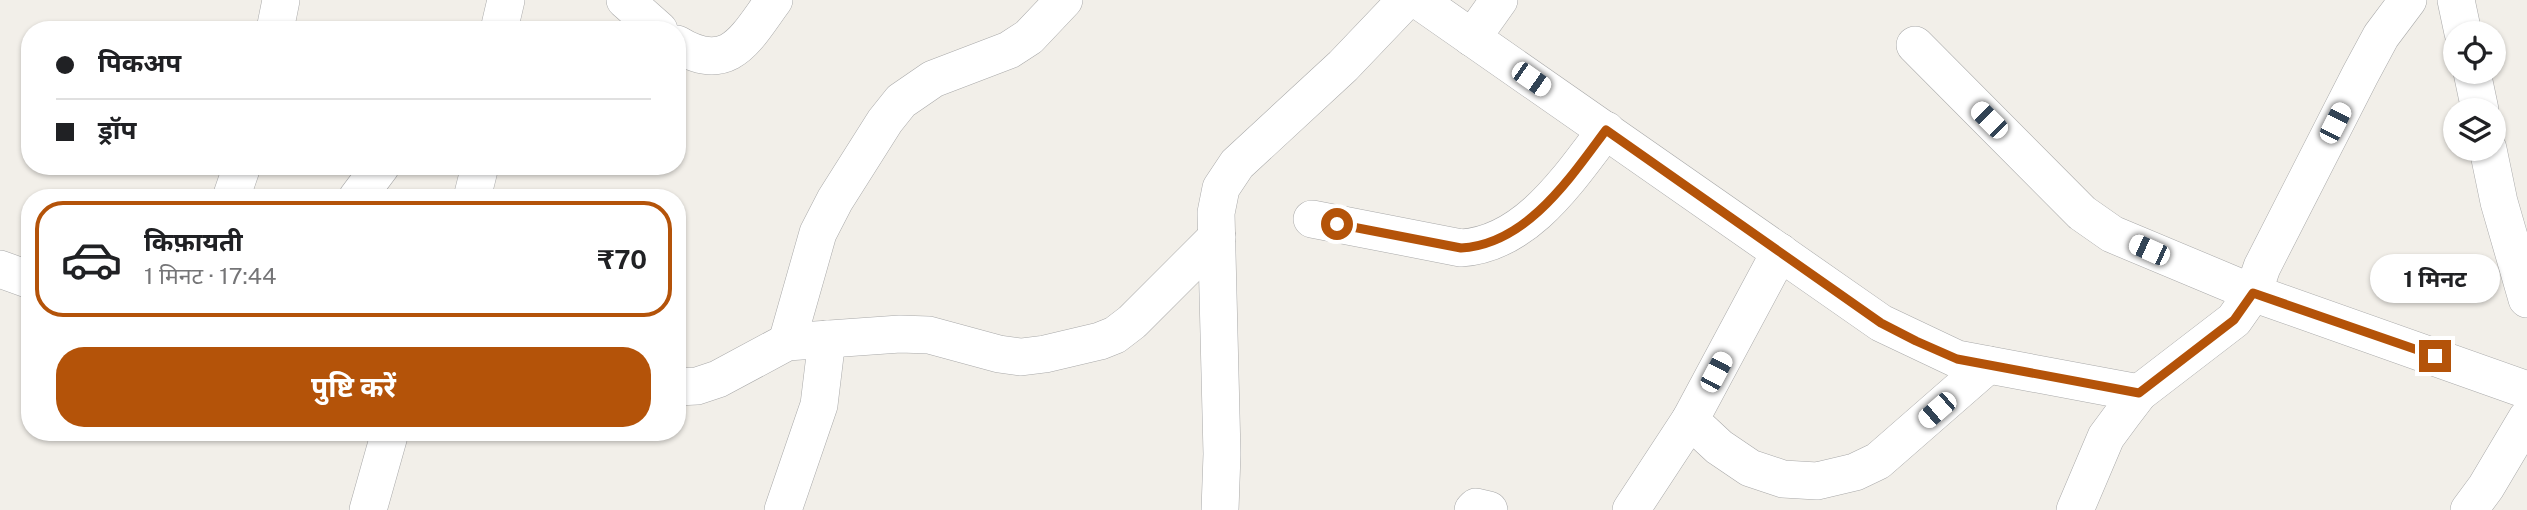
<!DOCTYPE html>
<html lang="hi">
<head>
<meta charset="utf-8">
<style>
	body { margin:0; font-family:"Public Sans","Noto Sans Devanagari",sans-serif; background:#f6f6f6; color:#202124; height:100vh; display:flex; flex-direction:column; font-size:26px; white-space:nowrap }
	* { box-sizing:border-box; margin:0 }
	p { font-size:23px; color:#757577 }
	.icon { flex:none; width:38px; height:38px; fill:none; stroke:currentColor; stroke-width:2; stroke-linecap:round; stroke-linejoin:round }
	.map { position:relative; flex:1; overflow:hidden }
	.panel { position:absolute; left:21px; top:189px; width:665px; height:252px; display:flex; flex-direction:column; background:#fff; border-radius:28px; box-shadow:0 2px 5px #0004 }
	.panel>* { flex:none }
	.top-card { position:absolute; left:21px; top:21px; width:665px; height:154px; border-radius:28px; box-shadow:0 2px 5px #0004; display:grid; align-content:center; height:154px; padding:0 35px; background:#fff }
	.buttons { position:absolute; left:2443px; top:21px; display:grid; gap:14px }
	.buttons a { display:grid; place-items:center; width:63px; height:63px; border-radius:50%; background:#fff; box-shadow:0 2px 5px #0004; font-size:35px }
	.end { position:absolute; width:32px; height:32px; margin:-16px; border:9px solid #b45309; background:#fff; box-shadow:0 0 0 4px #fff }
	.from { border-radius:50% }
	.bubble { position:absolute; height:49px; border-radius:24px; background:#fff; box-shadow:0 2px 5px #0004; font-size:23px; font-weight:700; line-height:49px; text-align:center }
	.car { position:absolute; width:21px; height:42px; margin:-21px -10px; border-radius:9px; box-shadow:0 0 5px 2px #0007; background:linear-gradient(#fff 24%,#345 0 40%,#fff 0 76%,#345 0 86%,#fff 0) }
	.top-card b { display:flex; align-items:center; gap:24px; height:66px; font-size:26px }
	.top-card b+b { border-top:2px solid #e0e0e0 }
	.top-card i { width:18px; height:18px; background:#202124 }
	ul { padding:12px 0 0; list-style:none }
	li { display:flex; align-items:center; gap:21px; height:116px; margin:0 14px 10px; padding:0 21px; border:4px solid #e0e0e0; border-radius:28px }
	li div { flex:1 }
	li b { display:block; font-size:26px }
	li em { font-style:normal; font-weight:700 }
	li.active { border-color:#b45309 }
	li>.icon { width:63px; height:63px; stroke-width:1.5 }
	.button { display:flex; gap:14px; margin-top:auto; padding:14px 35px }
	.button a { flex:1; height:80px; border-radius:28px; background:#b45309; color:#fff; font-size:28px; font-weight:700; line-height:80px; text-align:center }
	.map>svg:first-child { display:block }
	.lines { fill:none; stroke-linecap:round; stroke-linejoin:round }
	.minor-casing { stroke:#a9a9a9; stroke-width:38 }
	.minor { stroke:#fff; stroke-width:37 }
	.route { stroke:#b45309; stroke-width:9 }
</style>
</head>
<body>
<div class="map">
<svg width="2527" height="510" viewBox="0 0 2527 510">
	<rect width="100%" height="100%" fill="#f2efe9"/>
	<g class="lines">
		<defs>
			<g id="minor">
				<polyline points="625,0 659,30"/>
				<polyline points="1418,0 1881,323 1957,359 2139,393"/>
				<polyline points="2456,0 2463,33"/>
				<polyline points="275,30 281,0"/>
				<polyline points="499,30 506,0"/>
				<polyline points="1472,38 1499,0"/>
				<path d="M677,44C729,76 746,38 774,0"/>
				<polyline points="1915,45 2082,213 2112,234 2253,293 2527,390"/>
				<polyline points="2472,72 2480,110"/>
				<polyline points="2488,149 2499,202 2527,299"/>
				<polyline points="231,198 242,166"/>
				<polyline points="357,198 381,166"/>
				<polyline points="472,198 480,166"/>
				<path d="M1312,219L1461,248C1527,244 1569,178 1606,130"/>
				<polyline points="0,269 30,280"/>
				<polyline points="787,342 818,233 835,200 885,121 901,101 933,79 1009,50 1029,37 1064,0"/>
				<polyline points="677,387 697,386 718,379 787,342 900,334 929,335 999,354 1021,357 1045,354 1100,341 1115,335 1132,322 1217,237"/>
				<polyline points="1690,420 1719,447 1750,468 1783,479 1817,481 1855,472 1878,461 1988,365"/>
				<polyline points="368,510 390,432"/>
				<polyline points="783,510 819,405 827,339"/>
				<polyline points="1220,510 1222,454 1216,213 1221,188 1237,164 1343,66 1406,0"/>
				<polyline points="1473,510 1476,507 1489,510"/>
				<polyline points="1631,510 1690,420 1780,252"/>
				<polyline points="2075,510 2106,437 2123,414 2139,393 2234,320 2253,293 2262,267 2360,75 2381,36 2408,0"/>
				<polyline points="2469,510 2486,487 2527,418"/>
			</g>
		</defs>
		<!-- minor casing -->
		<use href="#minor" class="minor-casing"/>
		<!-- minor -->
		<use href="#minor" class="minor"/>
	</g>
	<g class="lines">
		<!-- route -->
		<path class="route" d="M1337,224L1461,248C1527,244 1570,178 1606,130L1881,323L1916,341L1957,359L2139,393L2234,320L2253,293L2435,356"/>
	</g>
</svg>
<div class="buttons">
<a><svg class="icon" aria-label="locate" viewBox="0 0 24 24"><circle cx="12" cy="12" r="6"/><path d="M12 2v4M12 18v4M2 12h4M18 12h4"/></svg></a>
<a><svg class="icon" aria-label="layers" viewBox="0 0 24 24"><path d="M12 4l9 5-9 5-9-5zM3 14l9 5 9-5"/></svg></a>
</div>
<i class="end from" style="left:1337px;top:224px"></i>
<i class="end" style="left:2435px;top:356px"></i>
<div class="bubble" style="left:2370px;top:254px;width:130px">1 मिनट</div>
<i class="car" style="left:1531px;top:79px;rotate:125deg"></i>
<i class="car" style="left:1989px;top:120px;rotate:315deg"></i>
<i class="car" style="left:2335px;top:123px;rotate:27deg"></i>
<i class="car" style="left:2149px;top:250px;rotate:294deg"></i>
<i class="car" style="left:1716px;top:372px;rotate:28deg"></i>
<i class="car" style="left:1937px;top:410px;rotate:229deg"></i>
<div class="top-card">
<b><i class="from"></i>पिकअप</b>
<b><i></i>ड्रॉप</b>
</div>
<section class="panel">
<ul>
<li class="active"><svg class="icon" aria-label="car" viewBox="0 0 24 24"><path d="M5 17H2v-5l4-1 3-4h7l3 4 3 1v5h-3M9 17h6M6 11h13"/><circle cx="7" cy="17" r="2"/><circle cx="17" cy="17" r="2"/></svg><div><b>किफ़ायती</b><p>1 मिनट · 17:44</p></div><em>₹70</em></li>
</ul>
<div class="button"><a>पुष्टि करें</a></div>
</section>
</div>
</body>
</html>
